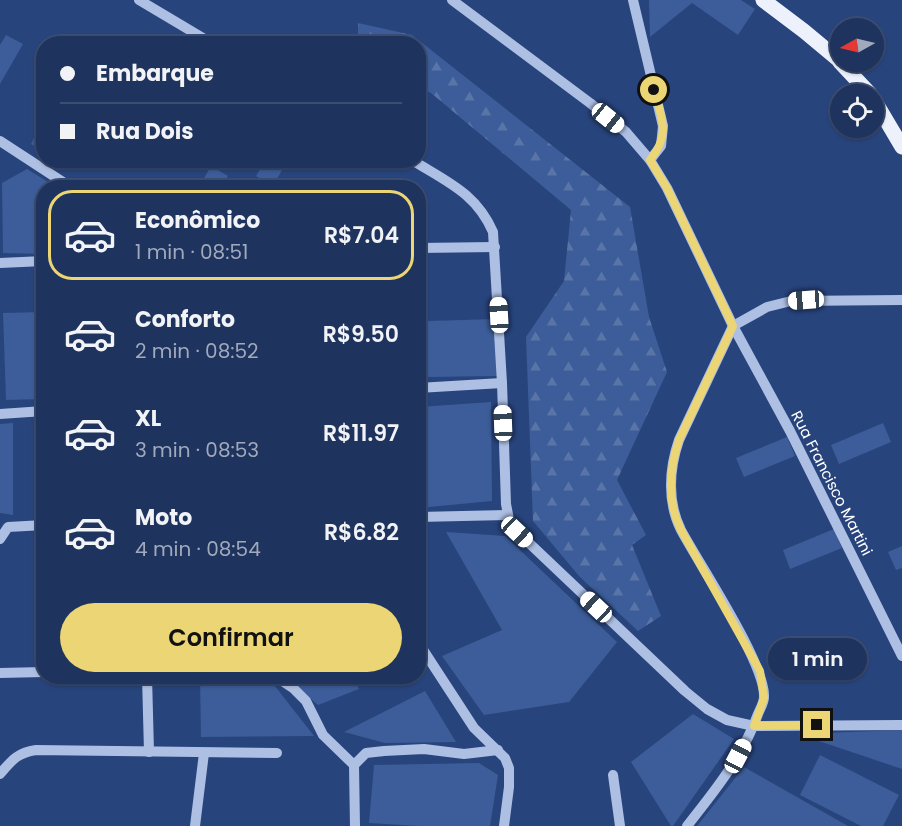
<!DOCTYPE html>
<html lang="pt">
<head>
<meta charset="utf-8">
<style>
	body { margin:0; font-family:Poppins,sans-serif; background:#263b63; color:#f1f3f6; height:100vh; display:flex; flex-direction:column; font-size:22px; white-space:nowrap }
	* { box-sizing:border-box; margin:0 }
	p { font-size:20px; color:#a1aabc }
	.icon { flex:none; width:33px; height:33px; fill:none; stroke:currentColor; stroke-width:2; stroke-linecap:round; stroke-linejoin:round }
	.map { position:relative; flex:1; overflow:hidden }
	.sheet { position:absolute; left:36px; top:180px; width:390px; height:504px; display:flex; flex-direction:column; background:#1e335d; border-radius:24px; box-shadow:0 2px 4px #0004,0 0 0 2px #3c4e72 }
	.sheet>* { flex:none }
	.guide { position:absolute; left:36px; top:36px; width:390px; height:132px; border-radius:24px; box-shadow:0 2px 4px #0004,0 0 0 2px #3c4e72; display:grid; align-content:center; height:132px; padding:0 24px; background:#1e335d }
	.needle { width:39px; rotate:262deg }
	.tools { position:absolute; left:830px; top:18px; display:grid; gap:12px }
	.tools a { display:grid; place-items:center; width:54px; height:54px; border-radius:50%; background:#1e335d; box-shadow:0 2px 4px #0004,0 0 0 2px #3c4e72; font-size:30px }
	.end { position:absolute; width:27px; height:27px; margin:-14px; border:8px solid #ebd574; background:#111; box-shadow:0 0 0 3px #111 }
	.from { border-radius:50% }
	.bubble { position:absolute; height:42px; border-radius:21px; background:#1e335d; box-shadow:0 2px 4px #0004,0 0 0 2px #3c4e72; font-size:20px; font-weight:600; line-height:42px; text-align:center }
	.car { position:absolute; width:18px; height:36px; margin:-18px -9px; border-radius:8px; box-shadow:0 0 4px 2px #0007; background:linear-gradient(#fff 24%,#345 0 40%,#fff 0 76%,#345 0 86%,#fff 0) }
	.guide b { display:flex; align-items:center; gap:21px; height:57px; font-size:22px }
	.guide b+b { border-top:2px solid #3c4e72 }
	.guide i { width:15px; height:15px; background:#f1f3f6 }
	ul { padding:10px 0 0; list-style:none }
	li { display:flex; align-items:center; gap:18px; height:90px; margin:0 12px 9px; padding:0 12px; border:3px solid transparent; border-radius:24px }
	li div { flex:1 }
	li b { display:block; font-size:22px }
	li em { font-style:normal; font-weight:600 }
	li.on { border-color:#ebd574 }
	li>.icon { width:54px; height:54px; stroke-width:1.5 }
	.cta { display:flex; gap:12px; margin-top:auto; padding:12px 24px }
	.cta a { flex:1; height:69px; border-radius:36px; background:#ebd574; color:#111; font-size:24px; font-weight:600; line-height:69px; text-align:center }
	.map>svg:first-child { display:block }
	.grass { fill:#3c5d99 }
	.forest { fill:url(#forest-firs) }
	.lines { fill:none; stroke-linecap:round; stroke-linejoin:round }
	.minor { stroke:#adc0e4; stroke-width:10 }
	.major { stroke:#edf1fc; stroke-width:15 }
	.route { stroke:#ebd574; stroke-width:8 }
	.labels { text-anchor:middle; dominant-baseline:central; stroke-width:4.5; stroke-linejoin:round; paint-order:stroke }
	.street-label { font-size:15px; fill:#fff; stroke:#28447c }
</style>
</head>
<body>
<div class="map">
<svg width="902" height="826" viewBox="0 0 902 826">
	<defs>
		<pattern id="forest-firs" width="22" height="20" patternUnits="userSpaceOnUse" patternTransform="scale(1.5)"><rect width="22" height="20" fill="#3c5d99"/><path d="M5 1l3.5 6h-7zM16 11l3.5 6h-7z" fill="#5975a8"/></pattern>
	</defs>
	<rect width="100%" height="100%" fill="#28447c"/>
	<!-- grass -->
	<g class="grass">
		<polygon points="649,0 741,0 755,9 738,35 692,3 650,37"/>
		<polygon points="6,35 23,44 0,84 0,45"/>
		<polygon points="43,119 43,151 31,144"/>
		<polygon points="265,161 287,161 273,186 256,176"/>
		<polygon points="211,166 228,176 221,187 199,187"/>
		<polygon points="27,169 56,187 44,188 43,254 3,253 2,183"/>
		<polygon points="43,312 43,399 6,400 3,313"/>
		<polygon points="496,319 498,376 427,377 428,321"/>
		<polygon points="491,402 492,501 419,508 419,407"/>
		<polygon points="13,423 13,515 0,513 0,424"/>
		<polygon points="883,423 891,442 839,464 831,445"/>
		<polygon points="787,437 795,456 744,477 736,458"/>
		<polygon points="834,529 842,548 790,569 783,550"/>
		<polygon points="446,532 505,536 617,642 569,702 484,715 442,656 502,630"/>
		<polygon points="902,546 902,568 896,570 888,552"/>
		<polygon points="200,677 271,681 314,736 201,737"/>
		<polygon points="285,677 353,677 359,689 318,705"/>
		<polygon points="425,691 456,742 385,743 344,732"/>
		<polygon points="693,714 734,739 673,826 671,826 631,762"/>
		<polygon points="902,730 902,769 798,734 901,730"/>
		<polygon points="820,755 899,795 883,826 861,826 800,795"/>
		<polygon points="479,763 498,775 490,826 419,826 369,823 374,765"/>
		<polygon points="744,767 848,826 697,826"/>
	</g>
	<!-- forest -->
	<polygon class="forest" points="358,23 412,35 630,207 649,317 667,372 617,480 646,535 632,545 661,616 638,631 579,576 533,521 526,337 564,281 571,210 431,93 419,87 418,44 358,43"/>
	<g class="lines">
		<!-- minor -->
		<g class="minor">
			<polyline points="139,0 213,44"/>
			<polyline points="452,0 590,103 626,132 650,160 667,188 733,326 790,431 902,656"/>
			<polyline points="633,0 663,126 661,146 650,160"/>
			<polyline points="0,141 72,188"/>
			<path d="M412,160C447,182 476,193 493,232L502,383L506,504L510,525L685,691L707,709L727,720L754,726L902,725"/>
			<polyline points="418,248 495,247"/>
			<polyline points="0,263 44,261"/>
			<polyline points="733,326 767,307 791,301 902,300"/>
			<polyline points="418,388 502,383"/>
			<polyline points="0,414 44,411"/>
			<polyline points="418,517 507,515"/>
			<polyline points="0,539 8,527 44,525"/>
			<polyline points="418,642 474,728 505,758 509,768 509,787 504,826"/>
			<polyline points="0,673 44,672"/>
			<polyline points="147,676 149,752"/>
			<polyline points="275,676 293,688 306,701 323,735 354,765"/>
			<polyline points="354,765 366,753 384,751 424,749 464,754 498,750"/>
			<polyline points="354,765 355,826"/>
			<path d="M0,774C12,760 17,753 36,750L277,753"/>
			<polyline points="613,775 620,826"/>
			<polyline points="195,826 204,753"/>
			<path d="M687,826C714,792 743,756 758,714C760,709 764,703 764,697C766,664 699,564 681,530C667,502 669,469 679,440L733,326"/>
		</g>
		<!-- major -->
		<g class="major">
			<polyline points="763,0 804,31 840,61"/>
			<polyline points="840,62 870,94"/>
			<polyline points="873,98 902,147"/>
		</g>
	</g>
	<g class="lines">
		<!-- route -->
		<path class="route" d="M654,90C662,119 671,134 650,160L667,188L733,326L679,440C669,470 667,502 681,530L760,671L764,698L754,726L817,725"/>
	</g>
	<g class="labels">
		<!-- street labels -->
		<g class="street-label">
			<text transform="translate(832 483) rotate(63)">Rua Francisco Martini</text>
		</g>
	</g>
</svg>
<div class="tools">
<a><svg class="needle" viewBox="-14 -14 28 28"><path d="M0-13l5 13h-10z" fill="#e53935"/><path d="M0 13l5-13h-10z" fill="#a1aabc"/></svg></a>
<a><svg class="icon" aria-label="locate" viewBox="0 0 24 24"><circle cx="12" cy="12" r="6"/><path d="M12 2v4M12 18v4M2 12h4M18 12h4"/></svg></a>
</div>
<i class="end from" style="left:654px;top:90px"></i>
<i class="end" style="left:817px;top:725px"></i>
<div class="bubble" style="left:768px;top:638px;width:99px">1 min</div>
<i class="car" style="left:608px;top:118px;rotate:129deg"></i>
<i class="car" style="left:806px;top:300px;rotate:266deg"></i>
<i class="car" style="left:499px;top:315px;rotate:357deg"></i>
<i class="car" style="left:503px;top:423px;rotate:358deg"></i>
<i class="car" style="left:517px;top:532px;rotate:133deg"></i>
<i class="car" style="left:596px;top:607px;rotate:313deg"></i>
<i class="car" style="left:738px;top:756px;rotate:28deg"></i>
<div class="guide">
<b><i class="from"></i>Embarque</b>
<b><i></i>Rua Dois</b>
</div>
<section class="sheet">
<ul>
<li class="on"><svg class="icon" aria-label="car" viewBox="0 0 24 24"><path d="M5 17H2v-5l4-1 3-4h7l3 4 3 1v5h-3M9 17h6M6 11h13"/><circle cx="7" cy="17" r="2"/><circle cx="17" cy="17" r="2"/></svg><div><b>Econômico</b><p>1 min · 08:51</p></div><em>R$7.04</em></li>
<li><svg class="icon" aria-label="car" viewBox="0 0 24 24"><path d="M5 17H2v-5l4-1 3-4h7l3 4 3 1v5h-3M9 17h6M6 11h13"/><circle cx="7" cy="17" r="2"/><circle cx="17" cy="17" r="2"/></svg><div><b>Conforto</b><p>2 min · 08:52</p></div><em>R$9.50</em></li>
<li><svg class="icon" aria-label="car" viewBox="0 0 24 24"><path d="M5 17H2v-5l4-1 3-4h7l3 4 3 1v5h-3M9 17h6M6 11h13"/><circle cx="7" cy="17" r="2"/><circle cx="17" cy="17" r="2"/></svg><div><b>XL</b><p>3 min · 08:53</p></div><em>R$11.97</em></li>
<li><svg class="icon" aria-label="car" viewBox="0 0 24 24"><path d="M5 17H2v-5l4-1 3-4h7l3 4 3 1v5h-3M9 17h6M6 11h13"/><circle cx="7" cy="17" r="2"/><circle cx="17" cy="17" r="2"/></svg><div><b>Moto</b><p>4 min · 08:54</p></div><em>R$6.82</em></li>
</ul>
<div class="cta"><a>Confirmar</a></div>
</section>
</div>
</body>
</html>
